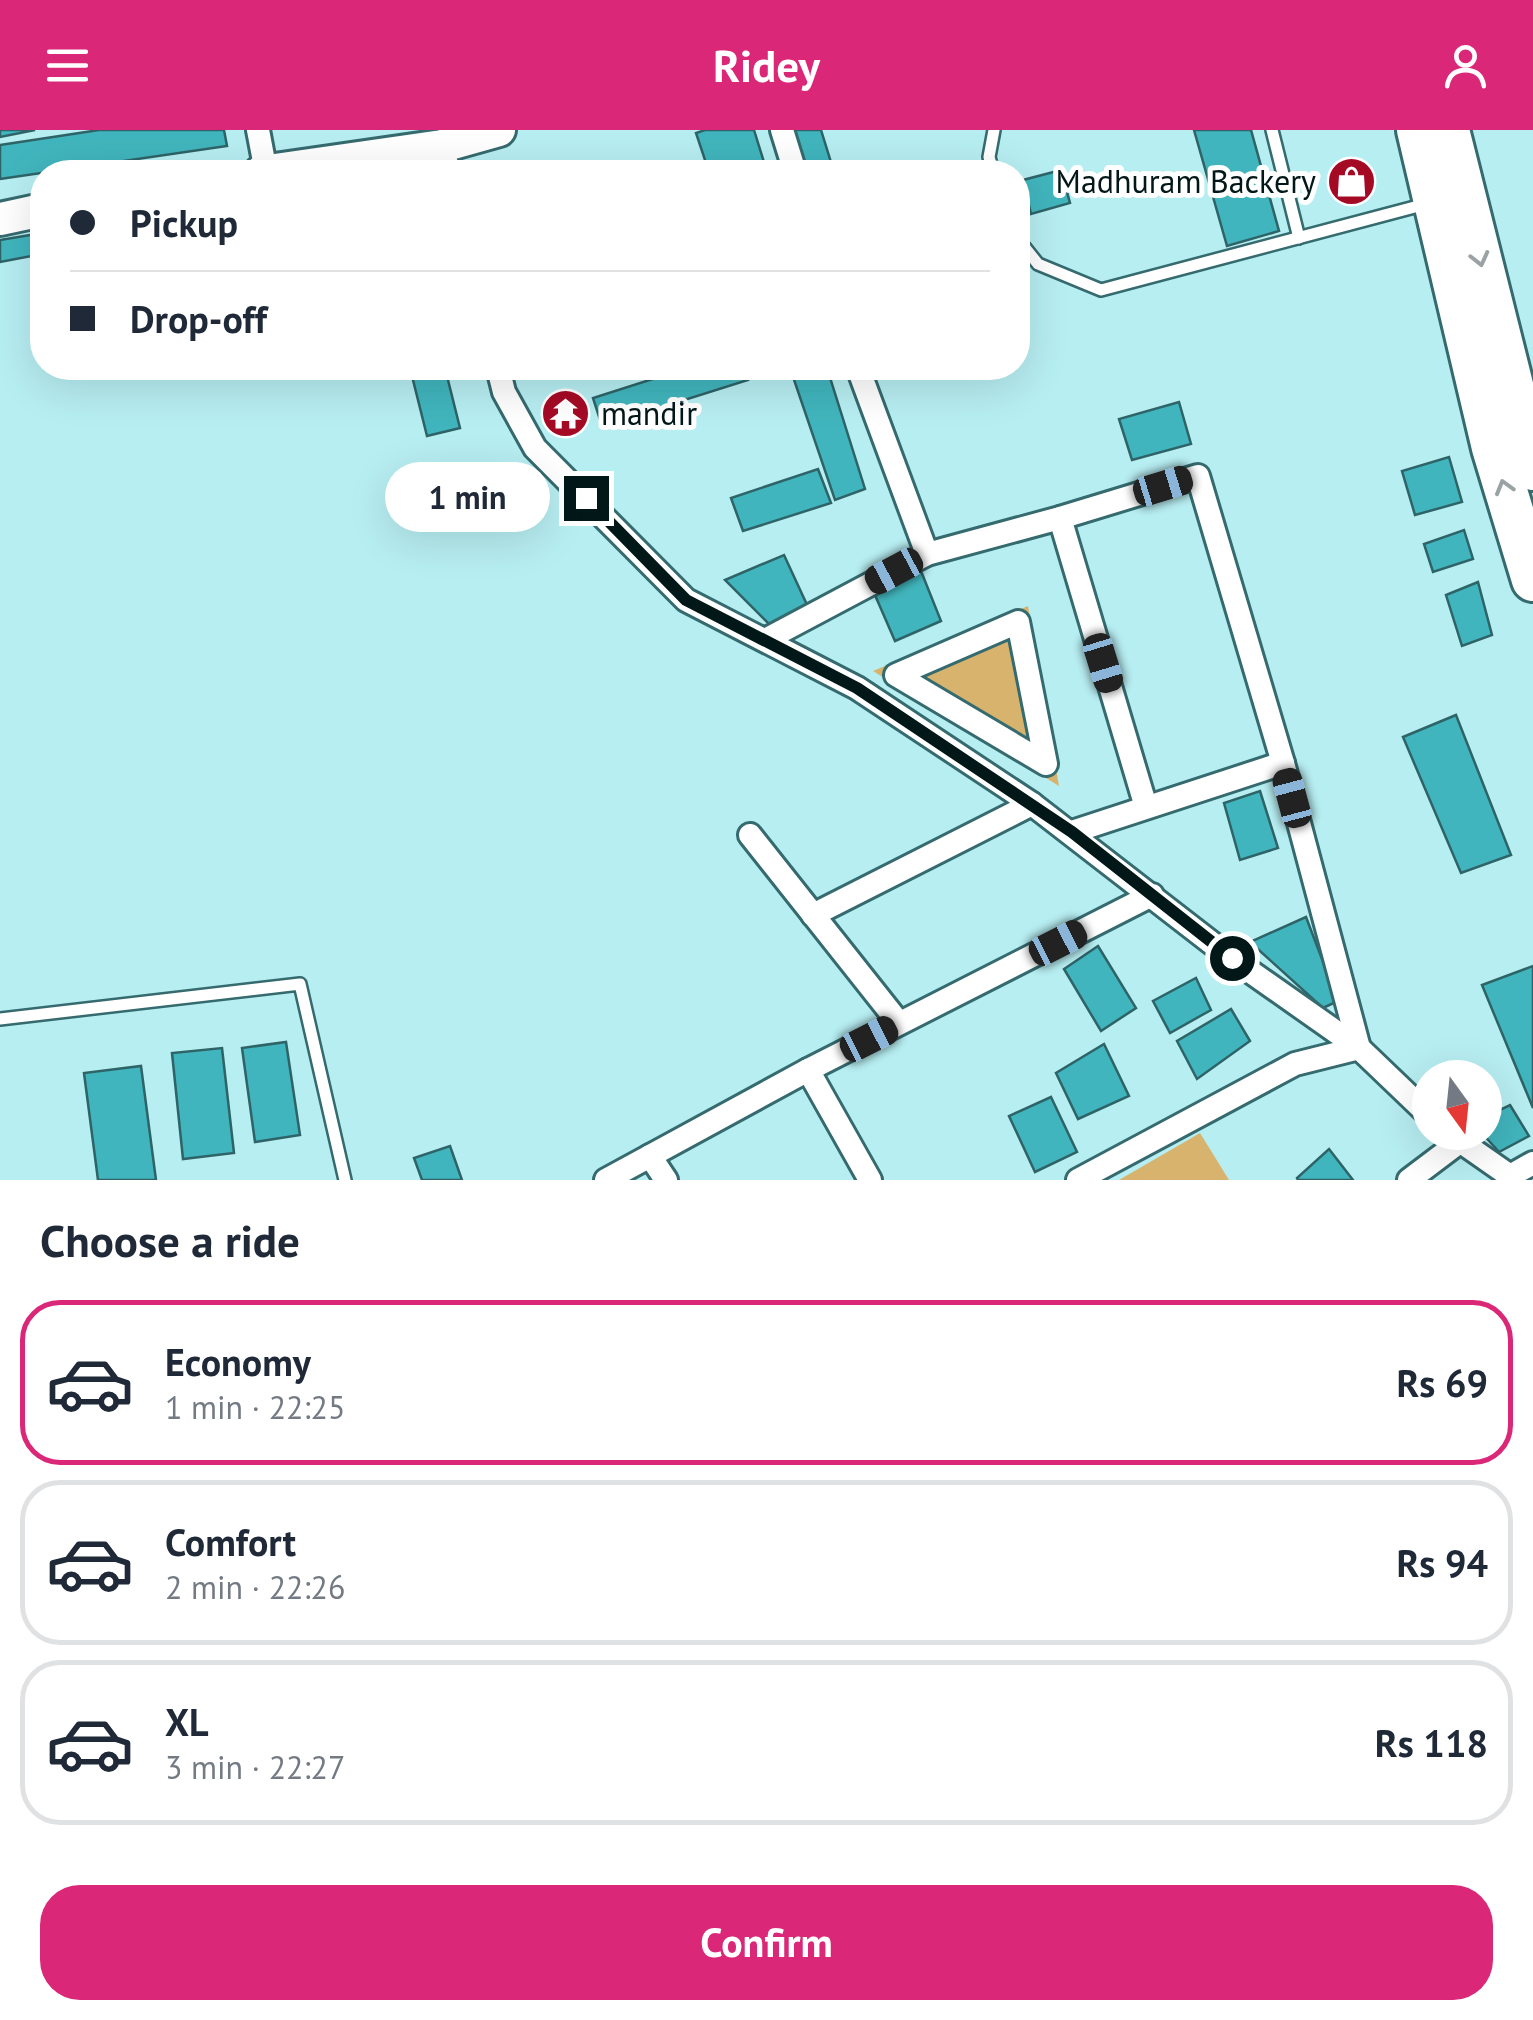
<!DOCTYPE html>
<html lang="en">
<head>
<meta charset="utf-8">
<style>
	body { margin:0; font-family:"PT Sans",sans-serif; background:#f6f6f7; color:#1f2937; height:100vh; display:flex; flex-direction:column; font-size:38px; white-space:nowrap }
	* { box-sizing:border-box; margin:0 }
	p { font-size:32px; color:#747a83 }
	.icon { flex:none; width:55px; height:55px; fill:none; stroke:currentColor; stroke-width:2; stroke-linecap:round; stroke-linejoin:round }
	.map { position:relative; height:1050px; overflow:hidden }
	.panel { display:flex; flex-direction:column; background:#fff; flex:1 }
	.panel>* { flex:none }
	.hud { position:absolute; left:30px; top:30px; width:1000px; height:220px; border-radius:40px; box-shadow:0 10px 40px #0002; display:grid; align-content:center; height:220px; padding:0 40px; background:#fff }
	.needle { width:65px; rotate:165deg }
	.fabs { position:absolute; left:1412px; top:930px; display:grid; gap:20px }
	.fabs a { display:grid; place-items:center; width:90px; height:90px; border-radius:50%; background:#fff; box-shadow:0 10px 40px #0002; font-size:50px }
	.end { position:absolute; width:45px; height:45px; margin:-22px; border:12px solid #021718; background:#fff; box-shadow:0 0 0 5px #fff }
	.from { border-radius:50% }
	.bubble { position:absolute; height:70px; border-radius:35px; background:#fff; box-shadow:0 10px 40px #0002; font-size:32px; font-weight:700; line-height:70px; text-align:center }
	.car { position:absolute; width:30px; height:60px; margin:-30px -15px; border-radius:12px; box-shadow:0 0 8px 2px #0007; background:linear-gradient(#222 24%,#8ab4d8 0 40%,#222 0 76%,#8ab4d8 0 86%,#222 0) }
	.hud b { display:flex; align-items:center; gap:35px; height:95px; font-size:38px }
	.hud b+b { border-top:2px solid #e0e1e3 }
	.hud i { width:25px; height:25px; background:#1f2937 }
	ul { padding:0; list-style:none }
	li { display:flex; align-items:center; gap:30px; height:165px; margin:0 20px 15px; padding:0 20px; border:5px solid #e0e1e3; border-radius:40px }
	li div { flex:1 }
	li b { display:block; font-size:38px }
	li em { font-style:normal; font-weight:700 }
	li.selected { border-color:#db2777 }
	li>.icon { width:90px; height:90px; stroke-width:1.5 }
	h2 { padding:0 40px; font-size:45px; line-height:120px }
	.action { display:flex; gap:20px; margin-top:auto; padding:20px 40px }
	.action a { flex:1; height:115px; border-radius:40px; background:#db2777; color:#fff; font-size:40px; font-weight:700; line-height:115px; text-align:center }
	header { display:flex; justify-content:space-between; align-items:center; height:130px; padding:0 40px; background:#db2777; color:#fff; font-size:45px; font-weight:700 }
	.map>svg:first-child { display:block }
	.green { fill:#d8b36e }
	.building { fill:#41b5bd; stroke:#2e6367; stroke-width:2.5 }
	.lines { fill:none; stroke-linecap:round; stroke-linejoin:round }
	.lane-casing { stroke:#356a6e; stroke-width:16 }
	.street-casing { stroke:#356a6e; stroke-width:28 }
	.secondary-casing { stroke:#356a6e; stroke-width:38 }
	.highway-casing { stroke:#356a6e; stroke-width:48 }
	.lane { stroke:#fff; stroke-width:11 }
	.street { stroke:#fff; stroke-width:22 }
	.secondary { stroke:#fff; stroke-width:32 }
	.highway { stroke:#fff; stroke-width:42 }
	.oneway { stroke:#9aa2a3 }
	.route { stroke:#021718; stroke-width:12 }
	.labels { text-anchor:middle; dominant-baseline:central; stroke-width:10; stroke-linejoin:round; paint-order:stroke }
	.poi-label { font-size:32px; fill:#021718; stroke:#fff; text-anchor:end }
</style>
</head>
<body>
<header><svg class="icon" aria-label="menu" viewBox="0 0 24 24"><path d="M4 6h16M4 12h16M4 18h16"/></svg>Ridey<svg class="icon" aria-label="person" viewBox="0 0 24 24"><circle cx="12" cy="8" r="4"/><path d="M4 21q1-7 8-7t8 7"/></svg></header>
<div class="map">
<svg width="1533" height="1050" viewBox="0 0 1533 1050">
	<rect width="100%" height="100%" fill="#b7eef2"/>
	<!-- green -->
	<g class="green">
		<polygon points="1028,476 1059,656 873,541"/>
		<polygon points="1200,1003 1229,1050 1118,1050 1119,1050"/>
	</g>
	<!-- building -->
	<g class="building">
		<polygon points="0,0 35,0 0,7"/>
		<polygon points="99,0 224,0 227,16 0,49 0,15"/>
		<polygon points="705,0 754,0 767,42 709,42 696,3"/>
		<polygon points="793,0 821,0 834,42 807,42"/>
		<polygon points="1194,0 1251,0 1279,101 1227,116"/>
		<polygon points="1061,40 1070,73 1031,84 1023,50"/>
		<polygon points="42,103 42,124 0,132 0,110"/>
		<polygon points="410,238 445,238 460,298 427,306"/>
		<polygon points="687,238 744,238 748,250 602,296 593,268"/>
		<polygon points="790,238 827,238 865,359 835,370"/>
		<polygon points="1179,272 1191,314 1132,330 1119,289"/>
		<polygon points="1449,327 1462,372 1415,385 1402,341"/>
		<polygon points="818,339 831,373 743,401 731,368"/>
		<polygon points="1464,400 1473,429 1433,442 1424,414"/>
		<polygon points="784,425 808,477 770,495 725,450"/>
		<polygon points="921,441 941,491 895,511 875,465"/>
		<polygon points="1478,452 1492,505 1462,516 1446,465"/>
		<polygon points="1456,585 1511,725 1461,743 1403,607"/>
		<polygon points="1260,661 1278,718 1240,730 1224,673"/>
		<polygon points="1306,787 1338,871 1323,878 1250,812"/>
		<polygon points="1098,816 1136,878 1101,901 1064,839"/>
		<polygon points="1533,836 1533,978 1482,855"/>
		<polygon points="1196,848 1211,880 1170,903 1153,871"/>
		<polygon points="1231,879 1250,911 1197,949 1177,911"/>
		<polygon points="286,912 300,1005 255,1012 242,918"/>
		<polygon points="1104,914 1129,966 1078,989 1056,943"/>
		<polygon points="222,918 234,1023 183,1029 172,923"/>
		<polygon points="141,936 156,1050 98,1050 84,943"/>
		<polygon points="1051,967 1077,1022 1035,1042 1009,986"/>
		<polygon points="1510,975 1529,1006 1499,1022 1481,1002 1485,1002 1485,987"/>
		<polygon points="450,1016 462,1050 422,1050 414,1028"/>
		<polygon points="1329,1019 1353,1050 1298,1050 1297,1048"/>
	</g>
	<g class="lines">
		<defs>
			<g id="lane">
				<polyline points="1272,0 1299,108"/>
				<polyline points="993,42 989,27 994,0"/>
				<polyline points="1018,109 1038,134 1101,160 1426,74"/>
				<polyline points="0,889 300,854 345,1050"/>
			</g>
			<g id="street">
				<polyline points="258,0 266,42"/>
				<polyline points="782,0 795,42"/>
				<polyline points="442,16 449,42"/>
				<polyline points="498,238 504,262 535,318 686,470 857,558 1032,674 1231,828 1359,918 1430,986"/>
				<polyline points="858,238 927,424"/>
				<polyline points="1060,388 1146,677"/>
				<polygon points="1018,492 1046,634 896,545"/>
				<polyline points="765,510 927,424 1060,388 1198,346 1283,633 1359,918 1295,934 1078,1050"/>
				<polyline points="1072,702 1283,633"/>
				<polyline points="750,705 899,893"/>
				<polyline points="813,785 1032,674"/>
				<polyline points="808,940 870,1050"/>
				<polyline points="1447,1002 1510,1046 1533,1033"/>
				<polyline points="650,1026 666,1050"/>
				<polyline points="606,1050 808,940 1152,765"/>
				<polyline points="1409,1050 1458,1013"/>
			</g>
			<g id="secondary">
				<polyline points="261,42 442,16 499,0"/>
				<polyline points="0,89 42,80"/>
			</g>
			<g id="highway">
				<polyline points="1418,0 1493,318 1533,450"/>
				<polyline points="1448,0 1533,339"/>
			</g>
		</defs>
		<!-- lane casing -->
		<use href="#lane" class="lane-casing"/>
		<!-- street casing -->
		<use href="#street" class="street-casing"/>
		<!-- secondary casing -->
		<use href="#secondary" class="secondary-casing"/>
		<!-- highway casing -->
		<use href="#highway" class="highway-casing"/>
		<!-- lane -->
		<use href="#lane" class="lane"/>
		<!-- street -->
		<use href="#street" class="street"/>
		<!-- secondary -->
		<use href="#secondary" class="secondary"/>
		<!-- highway -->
		<use href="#highway" class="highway"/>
	</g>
	<!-- one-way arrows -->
	<defs><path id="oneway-chevron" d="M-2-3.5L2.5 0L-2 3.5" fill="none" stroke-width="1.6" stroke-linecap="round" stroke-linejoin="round" transform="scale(2.5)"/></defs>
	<g class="oneway">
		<use href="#oneway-chevron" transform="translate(1480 129) rotate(76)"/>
		<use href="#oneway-chevron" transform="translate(1504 357) rotate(-106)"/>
	</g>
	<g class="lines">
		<!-- route -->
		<polyline class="route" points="586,368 686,470 857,558 1072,702 1232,828"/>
	</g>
	<!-- icons -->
	<defs>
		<symbol id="shop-disc" viewBox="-11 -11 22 22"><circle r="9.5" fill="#a50a25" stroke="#fff"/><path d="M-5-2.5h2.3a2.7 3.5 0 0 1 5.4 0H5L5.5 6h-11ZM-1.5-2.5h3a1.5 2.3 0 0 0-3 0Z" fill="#fff"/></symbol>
		<symbol id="temple-disc" viewBox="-11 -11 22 22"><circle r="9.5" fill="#a50a25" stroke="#fff"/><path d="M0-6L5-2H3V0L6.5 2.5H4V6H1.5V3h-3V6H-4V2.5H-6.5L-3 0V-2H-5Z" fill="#fff"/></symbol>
	</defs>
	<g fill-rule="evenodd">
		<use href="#shop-disc" x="1324" y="24" width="55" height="55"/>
		<use href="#temple-disc" x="538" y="256" width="55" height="55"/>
	</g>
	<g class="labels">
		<!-- poi labels -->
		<g class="poi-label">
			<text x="1316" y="51">Madhuram Backery</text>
			<text x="601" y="283" text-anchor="start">mandir</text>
		</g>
	</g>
</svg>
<div class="fabs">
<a><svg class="needle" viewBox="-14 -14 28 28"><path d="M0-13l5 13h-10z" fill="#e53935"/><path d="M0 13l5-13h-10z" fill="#747a83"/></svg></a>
</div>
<i class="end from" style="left:1232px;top:828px"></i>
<i class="end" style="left:586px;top:368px"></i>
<div class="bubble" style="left:385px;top:332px;width:165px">1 min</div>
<i class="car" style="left:1163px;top:356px;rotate:73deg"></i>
<i class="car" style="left:894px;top:441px;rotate:242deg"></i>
<i class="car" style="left:1103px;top:533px;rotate:163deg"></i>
<i class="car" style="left:1292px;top:668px;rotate:345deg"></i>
<i class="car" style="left:1058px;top:813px;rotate:63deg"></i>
<i class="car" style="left:869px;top:909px;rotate:63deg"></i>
<div class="hud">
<b><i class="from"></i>Pickup</b>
<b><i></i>Drop-off</b>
</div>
</div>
<section class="panel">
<h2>Choose a ride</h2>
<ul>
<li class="selected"><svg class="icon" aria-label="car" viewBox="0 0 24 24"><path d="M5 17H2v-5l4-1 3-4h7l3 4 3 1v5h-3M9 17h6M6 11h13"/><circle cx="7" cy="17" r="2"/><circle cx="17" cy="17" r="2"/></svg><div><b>Economy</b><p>1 min · 22:25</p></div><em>Rs 69</em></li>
<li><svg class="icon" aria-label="car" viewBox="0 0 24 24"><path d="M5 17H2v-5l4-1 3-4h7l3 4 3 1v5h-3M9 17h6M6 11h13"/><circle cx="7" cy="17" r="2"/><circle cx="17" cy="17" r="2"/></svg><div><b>Comfort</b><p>2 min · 22:26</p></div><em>Rs 94</em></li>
<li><svg class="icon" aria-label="car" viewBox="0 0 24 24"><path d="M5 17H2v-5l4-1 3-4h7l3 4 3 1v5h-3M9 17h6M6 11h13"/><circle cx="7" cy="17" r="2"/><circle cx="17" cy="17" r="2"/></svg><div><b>XL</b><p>3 min · 22:27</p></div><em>Rs 118</em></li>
</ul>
<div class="action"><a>Confirm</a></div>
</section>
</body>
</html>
